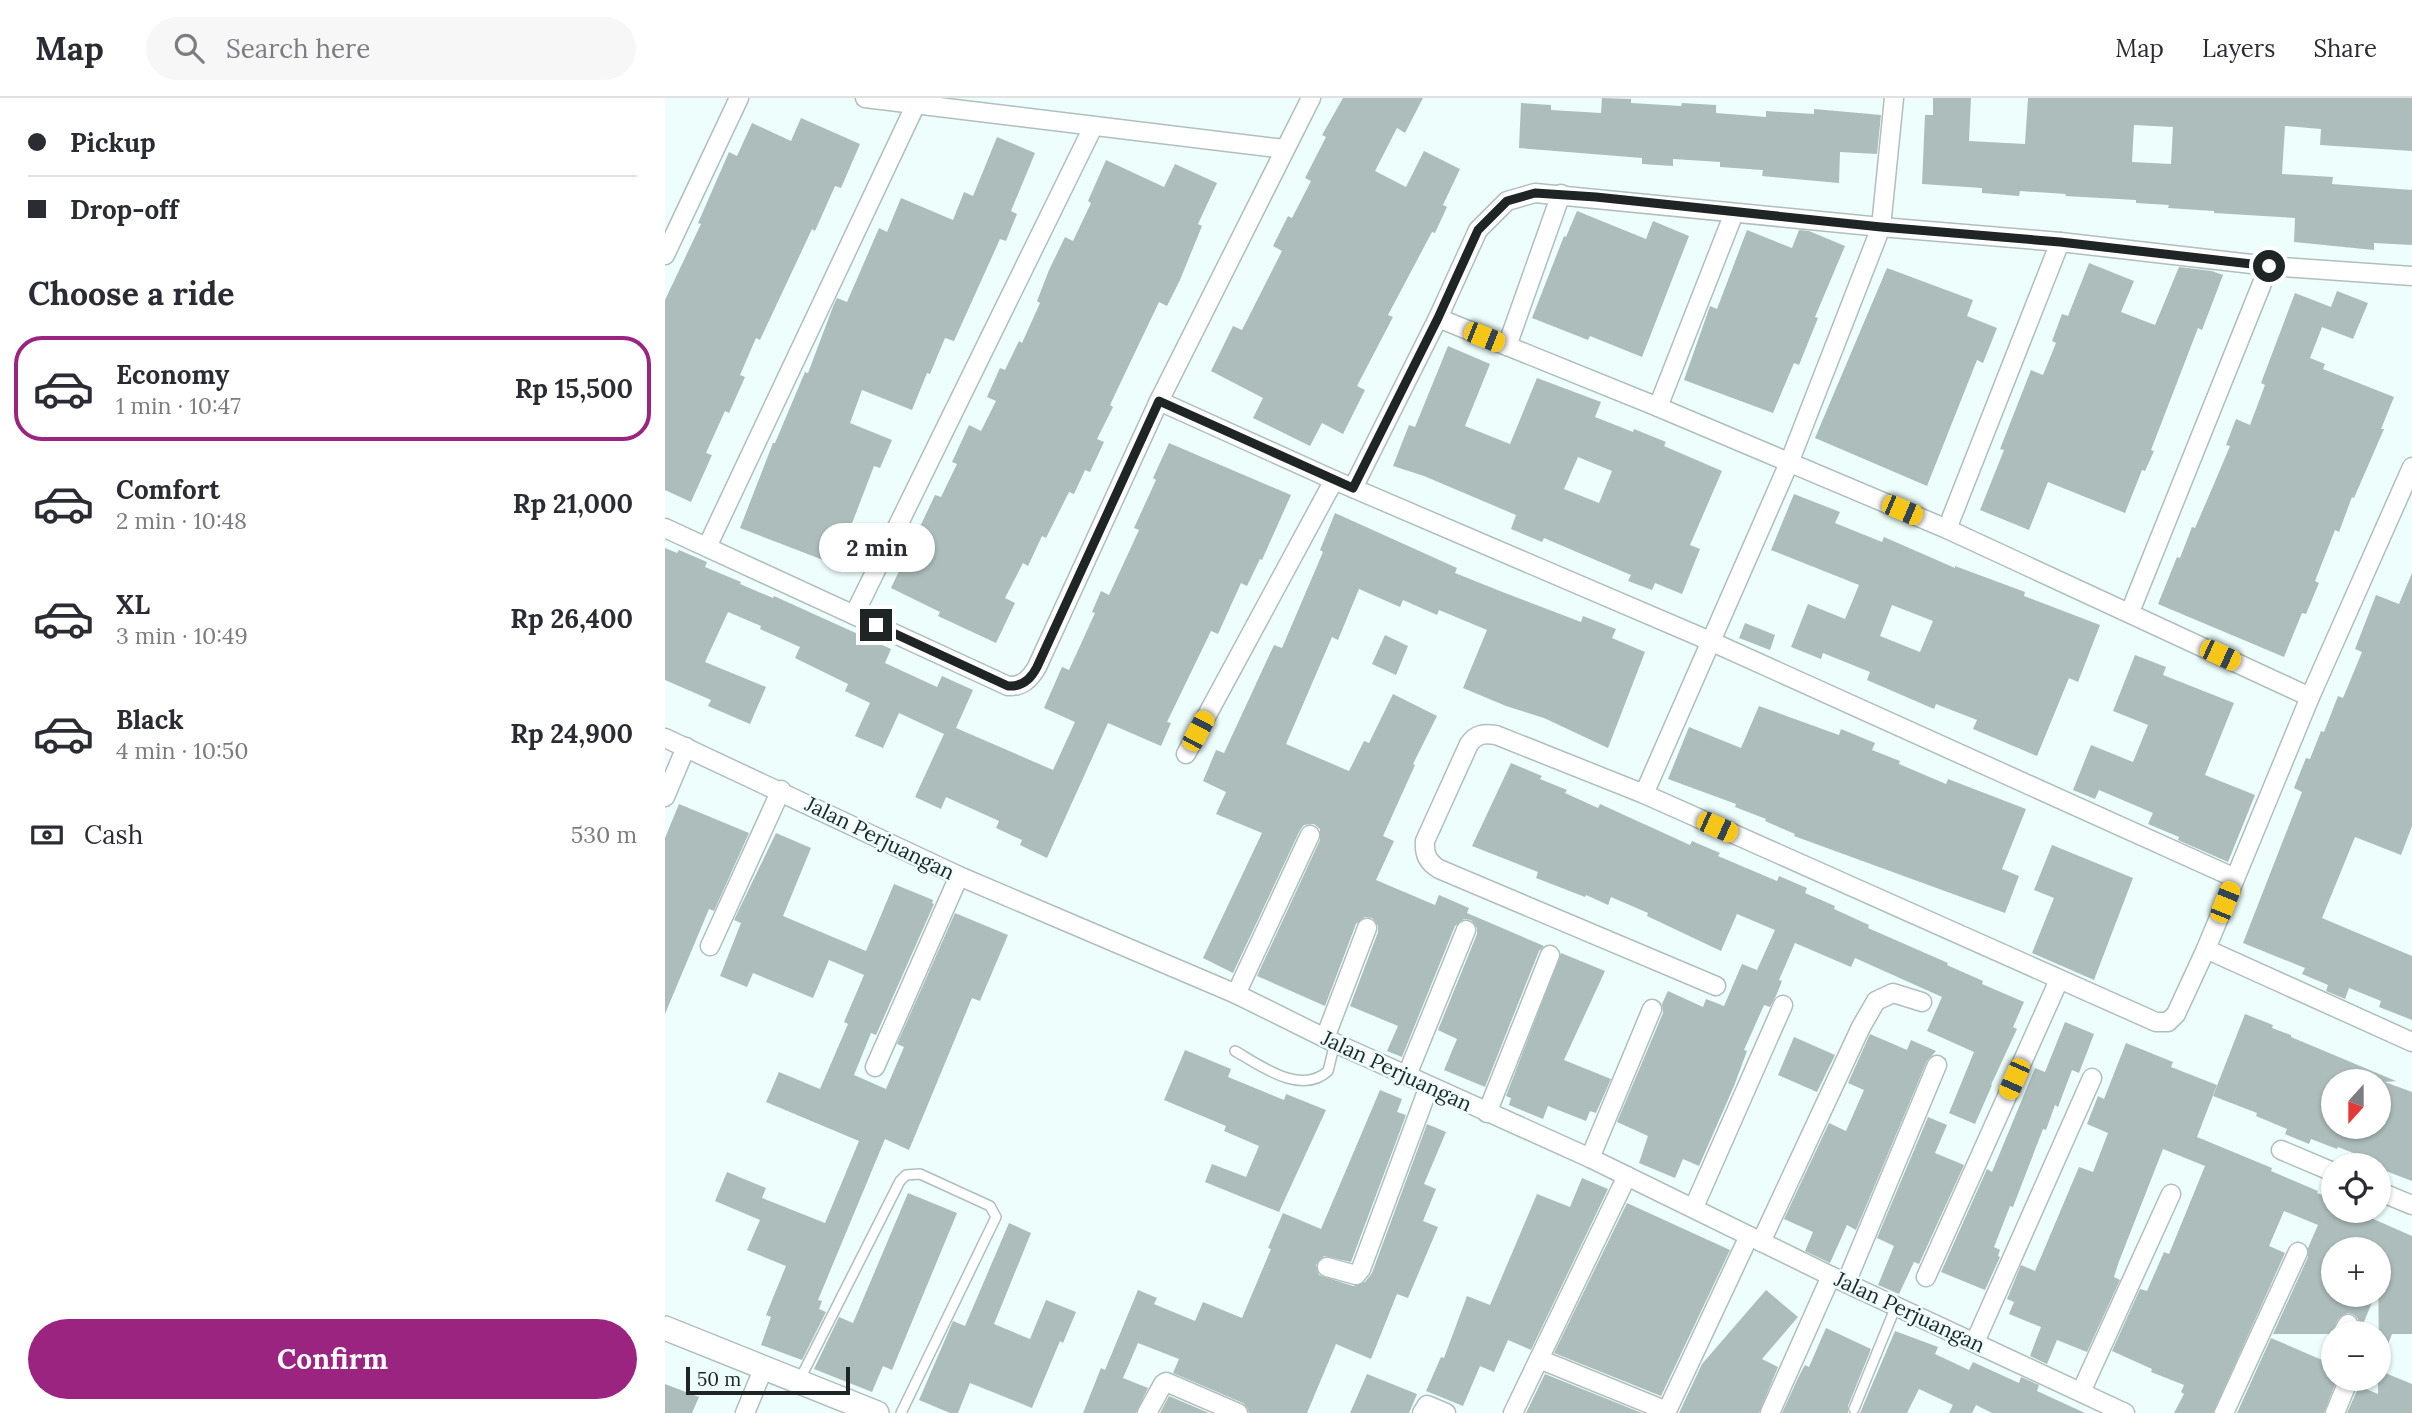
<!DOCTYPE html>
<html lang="en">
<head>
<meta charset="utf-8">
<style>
	body { margin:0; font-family:Lora,serif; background:#f7f7f7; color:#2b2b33; height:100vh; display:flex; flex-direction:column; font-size:26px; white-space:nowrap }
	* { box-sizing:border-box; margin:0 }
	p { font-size:23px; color:#7c7c81 }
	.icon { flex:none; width:38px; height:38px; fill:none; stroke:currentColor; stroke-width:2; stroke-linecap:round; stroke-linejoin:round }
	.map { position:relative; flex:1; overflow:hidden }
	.sheet { display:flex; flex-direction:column; background:#fff; width:665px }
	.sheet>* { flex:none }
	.guide { display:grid; align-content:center; height:154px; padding:0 28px; background:#fff }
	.needle { width:46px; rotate:201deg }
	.controls { position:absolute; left:1656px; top:971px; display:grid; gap:14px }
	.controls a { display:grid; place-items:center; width:70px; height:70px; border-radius:50%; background:#fff; box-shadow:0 2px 5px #0004; font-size:35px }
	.scale { position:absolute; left:21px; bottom:18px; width:164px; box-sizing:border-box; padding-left:7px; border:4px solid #1f2524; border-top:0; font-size:19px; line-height:24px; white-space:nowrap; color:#1f2524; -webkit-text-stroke:5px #edfefc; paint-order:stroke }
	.end { position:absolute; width:32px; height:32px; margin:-16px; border:9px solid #1f2524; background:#fff; box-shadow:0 0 0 4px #fff }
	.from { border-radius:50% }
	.bubble { position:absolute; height:49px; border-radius:24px; background:#fff; box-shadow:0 2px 5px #0004; font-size:23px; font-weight:800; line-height:49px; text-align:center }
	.car { position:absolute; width:21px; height:42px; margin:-21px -10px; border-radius:9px; box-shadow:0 0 5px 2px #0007; background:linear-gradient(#f5c518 24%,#345 0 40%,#f5c518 0 76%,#345 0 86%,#f5c518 0) }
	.guide b { display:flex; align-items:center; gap:24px; height:66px; font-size:26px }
	.guide b+b { border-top:2px solid #e1e1e2 }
	.guide i { width:18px; height:18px; background:#2b2b33 }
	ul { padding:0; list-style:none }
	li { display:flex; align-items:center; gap:21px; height:105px; margin:0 14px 10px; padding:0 14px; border:4px solid transparent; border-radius:28px }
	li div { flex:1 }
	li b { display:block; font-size:26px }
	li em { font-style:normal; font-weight:800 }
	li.on { border-color:#9a2480 }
	li>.icon { width:63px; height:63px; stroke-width:1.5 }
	h2 { padding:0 28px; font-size:32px; line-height:84px }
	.pay { display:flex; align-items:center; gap:18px; height:77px; padding:0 28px; font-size:26px }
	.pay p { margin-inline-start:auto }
	.cta { display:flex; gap:14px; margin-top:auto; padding:14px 28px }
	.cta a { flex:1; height:80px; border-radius:42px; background:#9a2480; color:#fff; font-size:28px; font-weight:800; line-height:80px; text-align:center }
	header { display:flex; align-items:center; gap:42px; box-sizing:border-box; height:98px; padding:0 35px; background:#fff; border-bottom:2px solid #e1e1e2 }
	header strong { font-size:33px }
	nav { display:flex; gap:38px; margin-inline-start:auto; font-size:24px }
	.search { width:490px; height:63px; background:#f7f7f7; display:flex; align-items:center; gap:18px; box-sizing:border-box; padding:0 24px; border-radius:38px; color:#7c7c81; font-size:26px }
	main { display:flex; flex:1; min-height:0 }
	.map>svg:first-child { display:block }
	.building { fill:#adbdbb; fill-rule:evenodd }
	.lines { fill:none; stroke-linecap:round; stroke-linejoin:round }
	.service-casing { stroke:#afbfbd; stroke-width:12 }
	.minor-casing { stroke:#afbfbd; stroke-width:21 }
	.tertiary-casing { stroke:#afbfbd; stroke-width:26 }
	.service { stroke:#fff; stroke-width:9 }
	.minor { stroke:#fff; stroke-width:18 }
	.tertiary { stroke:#fff; stroke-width:23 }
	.route { stroke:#1f2524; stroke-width:9 }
	.labels { text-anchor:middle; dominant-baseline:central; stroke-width:5; stroke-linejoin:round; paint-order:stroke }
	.street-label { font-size:21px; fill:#1f2524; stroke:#edfefc }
</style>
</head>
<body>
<header>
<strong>Map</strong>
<div class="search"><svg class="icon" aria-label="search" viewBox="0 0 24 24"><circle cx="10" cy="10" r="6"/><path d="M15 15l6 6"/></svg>Search here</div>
<nav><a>Map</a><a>Layers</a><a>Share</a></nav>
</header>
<main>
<section class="sheet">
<div class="guide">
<b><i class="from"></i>Pickup</b>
<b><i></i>Drop-off</b>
</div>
<h2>Choose a ride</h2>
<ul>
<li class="on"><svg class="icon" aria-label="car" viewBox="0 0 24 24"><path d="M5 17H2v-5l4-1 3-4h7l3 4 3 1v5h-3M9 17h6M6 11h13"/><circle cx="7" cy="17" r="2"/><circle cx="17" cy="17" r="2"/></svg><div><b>Economy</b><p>1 min · 10:47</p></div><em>Rp 15,500</em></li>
<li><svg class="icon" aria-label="car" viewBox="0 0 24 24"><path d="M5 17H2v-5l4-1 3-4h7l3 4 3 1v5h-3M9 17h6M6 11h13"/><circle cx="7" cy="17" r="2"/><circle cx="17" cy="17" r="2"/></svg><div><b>Comfort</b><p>2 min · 10:48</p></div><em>Rp 21,000</em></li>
<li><svg class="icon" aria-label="car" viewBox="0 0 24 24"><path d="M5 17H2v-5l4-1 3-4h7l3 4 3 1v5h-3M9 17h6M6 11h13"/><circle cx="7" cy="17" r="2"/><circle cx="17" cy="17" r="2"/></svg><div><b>XL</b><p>3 min · 10:49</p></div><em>Rp 26,400</em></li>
<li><svg class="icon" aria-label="car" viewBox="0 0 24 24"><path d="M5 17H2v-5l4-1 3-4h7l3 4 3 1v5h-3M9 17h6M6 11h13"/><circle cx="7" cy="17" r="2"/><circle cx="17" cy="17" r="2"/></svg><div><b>Black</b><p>4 min · 10:50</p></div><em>Rp 24,900</em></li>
</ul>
<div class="pay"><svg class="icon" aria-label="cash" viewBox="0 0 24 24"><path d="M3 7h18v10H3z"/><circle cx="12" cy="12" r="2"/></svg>Cash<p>530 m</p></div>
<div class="cta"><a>Confirm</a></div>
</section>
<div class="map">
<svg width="1747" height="1315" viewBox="0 0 1747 1315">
	<rect width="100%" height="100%" fill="#edfefc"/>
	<!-- building -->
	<g class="building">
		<polygon points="678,0 758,0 740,35 732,30 710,73 741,89 759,53 795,71 778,107 782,109 770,135 767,134 723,217 728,219 692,288 700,292 678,336 657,325 645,348 588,320 598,300 546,273 568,228 577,232 617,153 608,148 623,118 627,120 646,83 640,80 661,39 657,37"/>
		<polygon points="937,0 966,1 966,5 1016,8 1017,5 1051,7 1051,15 1101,19 1101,13 1149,16 1149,11 1216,17 1212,56 1175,54 1174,85 1097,78 1098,72 1055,69 1055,64 1008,61 1008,68 977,66 977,60 854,50 856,5 886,7 886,12 936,15"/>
		<path d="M1268,0H1306L1304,43L1360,46L1363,0H1747V53L1655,47L1656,31L1620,28L1617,76L1668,79L1667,86L1747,92V147L1709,145V152L1629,144L1630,120L1549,115V113L1503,110L1504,107L1471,105V102L1400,98L1401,96L1355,93L1354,98L1317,95V90L1257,86L1260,17H1268ZM1469,27L1508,29L1506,66L1467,64Z"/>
		<polygon points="136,20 195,46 176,90 170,88 150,133 147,131 95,242 91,240 75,277 80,279 64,315 60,313 41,355 47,357 26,404 0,392 0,202 36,126 33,125 64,54 72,58 87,25 126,43"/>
		<polygon points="332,39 370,55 346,113 352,116 341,143 335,141 289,243 280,240 265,276 262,275 247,312 197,292 185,325 227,342 215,370 209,368 171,467 75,430 108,345 110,345 140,274 143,275 169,206 172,200 182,204 214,130 222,134 236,100 288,122 299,94 308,98"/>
		<polygon points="441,62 499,89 510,66 552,85 533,126 537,128 515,182 502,208 494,204 445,307 448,309 432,341 439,344 425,374 420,372 409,396 404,394 381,440 377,438 363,468 358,465 340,500 350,505 331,545 273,518 275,514 226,490 270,397 276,399 292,366 287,364 304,327 316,333 331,303 322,299 335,270 340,272 354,243 357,245 375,205 372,203 384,172 400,139 408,143 426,105 423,103"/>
		<polygon points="912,113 981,141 988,123 1024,138 977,259 925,238 923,242 867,220 899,138 901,139"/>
		<polygon points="1082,132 1127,150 1134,132 1144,133 1180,148 1150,219 1153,220 1134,267 1129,265 1108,315 1019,282 1045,208 1052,211"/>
		<polygon points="1424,165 1469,183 1456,214 1490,227 1514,169 1547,173 1558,177 1537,232 1533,230 1486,352 1489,353 1480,373 1477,372 1460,415 1383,384 1364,432 1315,412 1339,352 1335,351 1366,272 1378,277 1391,245 1387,243 1397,216 1403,218"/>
		<polygon points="1222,170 1308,202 1302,218 1332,230 1318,265 1312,262 1262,388 1150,340"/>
		<polygon points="1672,193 1703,205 1688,241 1657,229 1645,260 1660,266 1658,271 1729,299 1716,331 1719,331 1689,400 1687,399 1674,434 1670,432 1650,483 1654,485 1641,516 1637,515 1619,559 1493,506 1512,459 1515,460 1527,429 1530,430 1549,386 1565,348 1561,347 1571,321 1585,327 1600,287 1596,285 1630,195 1666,209"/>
		<path d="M783,248L825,266L800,328L845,346L872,280L936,304L930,319L968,334L969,331L1001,344L999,348L1057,373L1025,447L1035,451L1017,496L990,485L987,492L963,483L966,477L914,455L879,440L877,444L846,431L851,417L759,378L728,368L744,327L750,329ZM913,359L947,373L934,405L899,391Z"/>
		<polygon points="504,345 626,397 597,462 595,461 582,488 576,485 553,536 546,533 502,624 506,625 496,648 443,625 382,760 355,747 357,742 331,730 334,723 281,699 276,711 250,699 279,636 234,615 218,650 190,638 205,605 180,593 183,586 130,560 135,549 95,531 96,528 63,514 40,564 101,589 85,626 43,608 46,602 0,582 0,450 12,455 14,452 42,464 40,469 76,484 75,486 108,500 109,498 226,551 220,565 272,589 277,578 308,592 291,630 388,672 410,624 379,610 397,569 404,572 430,515 427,514 436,493 444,497 474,432 469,430 491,382 488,380"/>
		<path d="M1129,396L1175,414L1170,425L1217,444L1219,439L1290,470V468L1360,494L1359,498L1435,527L1413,584L1404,580L1372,658L1308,631L1312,622L1271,606L1269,611L1202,582L1205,574L1158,555L1156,561L1126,549L1143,506L1180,521L1194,487L1106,452ZM1227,507L1268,523L1255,554L1215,538Z"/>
		<polygon points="670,415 792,470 790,475 835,493 916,524 918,518 951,531 947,540 980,554 943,650 879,620 841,608 798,590 822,532 774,512 772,517 738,502 735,509 694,491 673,542 667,539 621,646 684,673 699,643 704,645 728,596 772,618 748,666 750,667 718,738 729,743 711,782 770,807 774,797 804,810 802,815 879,848 874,853 820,989 779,972 792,941 773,932 812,836 812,830 806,822 799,821 790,828 737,959 722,953 733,928 685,908 713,834 713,828 707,820 700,819 691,826 660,908 592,878 655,742 655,731 649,726 639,727 635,732 568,875 538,860 597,735 551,716 561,694 538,683 551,652 559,655 609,547 617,550 658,454 655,452"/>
		<polygon points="1747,475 1747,728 1736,757 1690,739 1657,820 1747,858 1747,922 1714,909 1716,903 1684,890 1680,901 1661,893 1663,887 1637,876 1640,870 1578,845 1637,694 1629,690 1641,660 1645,661 1656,633 1659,634 1673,598 1678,600 1697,554 1690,551 1711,497 1734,506"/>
		<polygon points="1080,525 1110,537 1105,552 1074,540"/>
		<polygon points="720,537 743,548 731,577 707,566"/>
		<polygon points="1470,557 1501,569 1498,577 1569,605 1540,677 1590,697 1563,764 1513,742 1514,739 1483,726 1488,715 1434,692 1430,701 1408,692 1426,647 1468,664 1483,627 1448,613"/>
		<polygon points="1094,608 1174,637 1176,631 1210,645 1207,652 1235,663 1234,666 1281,686 1283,681 1361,711 1337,771 1354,778 1340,815 1129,738 1130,736 1100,723 1101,721 1070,709 1071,706 1003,681 1024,629 1076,650"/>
		<polygon points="846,665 877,678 875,681 902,692 900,695 933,710 935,706 1025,747 1027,743 1055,755 1053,758 1112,783 1114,778 1142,790 1140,795 1170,808 1169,811 1204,827 1203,830 1283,865 1282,867 1318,883 1317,886 1359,904 1348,929 1352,931 1326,987 1327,987 1310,1026 1284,1015 1309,954 1262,933 1277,899 1190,860 1186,869 1130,845 1114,882 1117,883 1111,898 1105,909 1099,907 1079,952 1082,953 1069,988 1034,1068 1018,1061 1010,1080 974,1065 983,1038 952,1024 998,915 997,906 1003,893 1038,909 1041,901 1059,908 1077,866 1092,872 1110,832 1072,816 1056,853 982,818 983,815 946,799 943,807 921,797 920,799 871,780 873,774 807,748"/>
		<polygon points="14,706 84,735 49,813 44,811 0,916 0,740"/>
		<polygon points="111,735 146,750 118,818 201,853 229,786 268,802 267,805 269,806 211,937 206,935 189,977 221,991 239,949 232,946 290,815 343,837 315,903 307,900 244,1052 220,1041 153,1202 157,1203 154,1211 161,1214 137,1262 96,1247 106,1219 101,1217 121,1168 82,1152 95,1122 50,1103 62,1074 101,1090 97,1100 160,1125 194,1043 101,1004 114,974 155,991 183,926 179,924 199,877 164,862 148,900 88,875 82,889 55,878 76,825 69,822"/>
		<polygon points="1387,747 1468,780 1429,882 1367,855 1389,800 1369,792"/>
		<polygon points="896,855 940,873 899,962 946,981 931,1015 925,1013 921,1023 883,1008 878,1021 844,1007 846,1000 841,998"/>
		<path d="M1580,916L1608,927L1607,930L1626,937V939L1731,983L1720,984L1747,994V1083L1713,1070V1068H1710L1711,1064L1673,1049L1672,1051L1646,1041L1644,1046L1620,1036L1622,1031L1591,1018L1592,1015L1548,998ZM1668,984H1713V1029H1668Z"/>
		<polygon points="1400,924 1429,936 1414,975 1407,972 1393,1009 1390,1007 1381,1032 1378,1031 1348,1109 1345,1108 1329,1149 1335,1152 1333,1158 1335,1159 1320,1192 1276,1174 1322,1071 1327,1074 1370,970 1380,974"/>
		<polygon points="1205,936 1242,952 1246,942 1271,953 1262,963 1191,1132 1182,1127 1165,1165 1140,1153 1148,1134 1119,1121 1164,1025 1181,1033 1199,992 1183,985"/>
		<polygon points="1129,939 1170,957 1152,994 1113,977"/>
		<polygon points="1461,945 1508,964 1506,969 1552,987 1532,1039 1607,1070 1606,1073 1653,1093 1652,1095 1668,1101 1668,1113 1695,1113 1707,1118 1706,1120 1747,1138 1747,1236 1727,1236 1714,1269 1713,1152 1668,1152 1668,1197 1710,1197 1694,1236 1691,1236 1694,1227 1693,1221 1689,1217 1683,1215 1674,1220 1666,1236 1608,1236 1643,1159 1643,1150 1653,1127 1619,1113 1604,1148 1620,1155 1548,1315 1509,1315 1519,1296 1516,1294 1519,1287 1486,1274 1487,1271 1447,1253 1475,1191 1482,1193 1499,1154 1504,1156 1540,1068 1498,1051 1453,1166 1449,1179 1455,1182 1422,1254 1392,1242 1382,1266 1365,1258 1376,1229 1344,1216 1349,1204 1342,1201 1356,1167 1370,1173 1414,1069 1428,1074 1443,1035 1422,1026 1433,998 1439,1001"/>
		<polygon points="520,952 566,971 563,979 619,1002 621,996 661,1012 614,1114 540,1084 547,1066 581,1079 594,1048 559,1033 561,1028 499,1002"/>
		<polygon points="715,992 737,1001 732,1014 741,1017 686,1164 659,1158 651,1167 654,1177 688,1188 700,1184 707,1175 762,1026 781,1034 759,1086 771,1091 758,1123 773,1129 743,1200 732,1196 706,1261 671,1246 642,1315 584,1315 582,1309 578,1305 508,1275 514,1261 473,1245 458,1280 483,1290 471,1315 418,1315 436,1270 440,1272 473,1192 492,1200 489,1206 530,1223 538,1204 577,1220 606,1151 603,1150 618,1115 656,1131"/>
		<polygon points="1263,1019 1282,1027 1270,1055 1299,1067 1254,1166 1249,1164 1234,1196 1213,1187 1229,1148 1212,1140"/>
		<polygon points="917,1080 943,1091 866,1252 843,1242 829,1274 815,1268 798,1308 761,1293 776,1259 779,1260 802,1198 825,1207 872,1096 905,1109"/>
		<polygon points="243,1095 292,1115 227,1272 218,1268 207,1294 149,1271 174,1219 188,1225"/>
		<polygon points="962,1105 1065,1152 996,1298 889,1255"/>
		<polygon points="344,1125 366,1135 329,1226 365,1241 381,1202 411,1214 398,1245 395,1243 367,1310 305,1285 293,1315 285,1315 254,1302 288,1223 300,1228"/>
		<polygon points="1101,1192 1133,1219 1097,1261 1113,1269 1094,1315 1014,1315 1037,1266"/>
		<polygon points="1161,1230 1206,1251 1183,1308 1183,1315 1117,1315 1134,1278 1140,1267 1144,1269"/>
		<polygon points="1230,1233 1273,1249 1270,1256 1304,1272 1308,1264 1354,1285 1356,1279 1374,1287 1372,1293 1420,1315 1327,1315 1311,1307 1307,1315 1284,1315 1288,1307 1254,1291 1242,1315 1195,1315"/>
		<polygon points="1606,1240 1657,1262 1662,1270 1668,1272 1668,1281 1672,1281 1659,1315 1572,1315"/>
		<polygon points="1713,1272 1747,1286 1747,1315 1682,1315 1694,1288 1713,1296"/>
		<polygon points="702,1276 752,1296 744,1315 685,1315"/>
		<polygon points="880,1276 977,1315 861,1315"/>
		<polygon points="0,1286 34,1299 27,1315 0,1315"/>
		<polygon points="504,1298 544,1315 495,1315"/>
	</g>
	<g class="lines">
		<defs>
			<g id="service">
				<path d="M570,953C596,968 636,998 663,973L670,945"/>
				<polyline points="134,1283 235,1083 241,1077 255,1076 325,1108 331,1119 236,1315"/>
				<polyline points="1189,1311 1231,1208"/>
			</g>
			<g id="minor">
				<polyline points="200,0 619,51"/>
				<polyline points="0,157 74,0"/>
				<polyline points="773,220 993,309 1069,115"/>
				<polyline points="842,248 896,96"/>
				<polyline points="494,303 669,382 1045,543 1570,780"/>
				<polyline points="993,309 1282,431 1645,599"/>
				<polyline points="688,390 773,220 813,132 842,103 870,95 1216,129 1395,144 1604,168 1747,178"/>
				<path d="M0,430L343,588C357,589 365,581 372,569L494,303L646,0"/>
				<polyline points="1282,431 1395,144"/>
				<polyline points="42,449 251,6"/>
				<polyline points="1465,514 1604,168"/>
				<polyline points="189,517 428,29"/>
				<polyline points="0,640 294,778 571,896 670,945 925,1060 1166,1178 1460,1315"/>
				<polyline points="521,656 669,382"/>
				<polyline points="979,696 1124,365 1216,129 1229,0"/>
				<polyline points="0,699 21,649"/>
				<polyline points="45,848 116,692"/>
				<polyline points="1541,851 1747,944"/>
				<path d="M1051,888L774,771C763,764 759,757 760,743L804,646C811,636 819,635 831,637L979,696L1491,924H1503L1511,916L1541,851L1645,599L1747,369"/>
				<polyline points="571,896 645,737"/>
				<polyline points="660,940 702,830"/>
				<polyline points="210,969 294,778"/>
				<polyline points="742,977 801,832"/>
				<polyline points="822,1015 885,857"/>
				<polyline points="1616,1052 1668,1074"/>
				<polyline points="925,1060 987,911"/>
				<polyline points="1713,1093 1747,1107"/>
				<polyline points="1029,1109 1118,907"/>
				<polyline points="1096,1144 1196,929 1211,903 1228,895 1257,904"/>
				<polyline points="662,1169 691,1177 696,1171 764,988"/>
				<polyline points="1261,1179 1394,882"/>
				<polyline points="1181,1185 1272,967"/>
				<polyline points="1677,1236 1683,1226"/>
				<polyline points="1310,1244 1427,980"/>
				<polyline points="1668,1258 1668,1261"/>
				<polyline points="874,1261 1002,1313"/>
				<polyline points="1416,1294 1506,1096"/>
				<polyline points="80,1315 99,1269"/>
				<polyline points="482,1315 498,1286 501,1284 573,1315"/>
				<polyline points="757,1315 762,1307 781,1315"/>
				<polyline points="848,1315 962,1078"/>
				<polyline points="1001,1315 1084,1138"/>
				<polyline points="1105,1315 1166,1178"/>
				<polyline points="1559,1315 1633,1154"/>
				<polyline points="1670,1315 1684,1281"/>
			</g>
			<polyline id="tertiary" points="0,1230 212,1315"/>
		</defs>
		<!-- service casing -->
		<use href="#service" class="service-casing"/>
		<!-- minor casing -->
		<use href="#minor" class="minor-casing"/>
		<!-- tertiary casing -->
		<use href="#tertiary" class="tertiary-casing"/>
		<!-- service -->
		<use href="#service" class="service"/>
		<!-- minor -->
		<use href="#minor" class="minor"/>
		<!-- tertiary -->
		<use href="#tertiary" class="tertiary"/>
	</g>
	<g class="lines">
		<!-- route -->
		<path class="route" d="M211,527L343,588C357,589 366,581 372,569L494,303L688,390L773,220L813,132L842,103L870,95L931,99L1216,129L1395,144L1604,168"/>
	</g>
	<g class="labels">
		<!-- street labels -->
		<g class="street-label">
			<text transform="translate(215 740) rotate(26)">Jalan Perjuangan</text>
			<text transform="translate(732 973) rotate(25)">Jalan Perjuangan</text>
			<text transform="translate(1245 1214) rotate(25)">Jalan Perjuangan</text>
		</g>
	</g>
</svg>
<div class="controls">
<a><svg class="needle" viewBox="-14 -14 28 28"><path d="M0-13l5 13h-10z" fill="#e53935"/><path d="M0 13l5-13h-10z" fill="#7c7c81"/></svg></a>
<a><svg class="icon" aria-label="locate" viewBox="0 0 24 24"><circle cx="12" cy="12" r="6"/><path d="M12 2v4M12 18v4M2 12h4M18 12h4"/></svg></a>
<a>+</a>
<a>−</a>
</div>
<div class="scale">50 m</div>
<i class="end from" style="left:1604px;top:168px"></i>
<i class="end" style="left:211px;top:527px"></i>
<div class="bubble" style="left:154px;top:425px;width:116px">2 min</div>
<i class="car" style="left:819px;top:239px;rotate:112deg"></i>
<i class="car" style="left:1237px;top:412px;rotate:113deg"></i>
<i class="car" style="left:1555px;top:557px;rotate:115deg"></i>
<i class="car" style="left:533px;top:633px;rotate:28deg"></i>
<i class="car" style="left:1052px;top:729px;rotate:114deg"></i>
<i class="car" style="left:1560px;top:804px;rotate:22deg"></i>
<i class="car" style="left:1349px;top:981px;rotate:204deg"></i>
</div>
</main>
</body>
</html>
